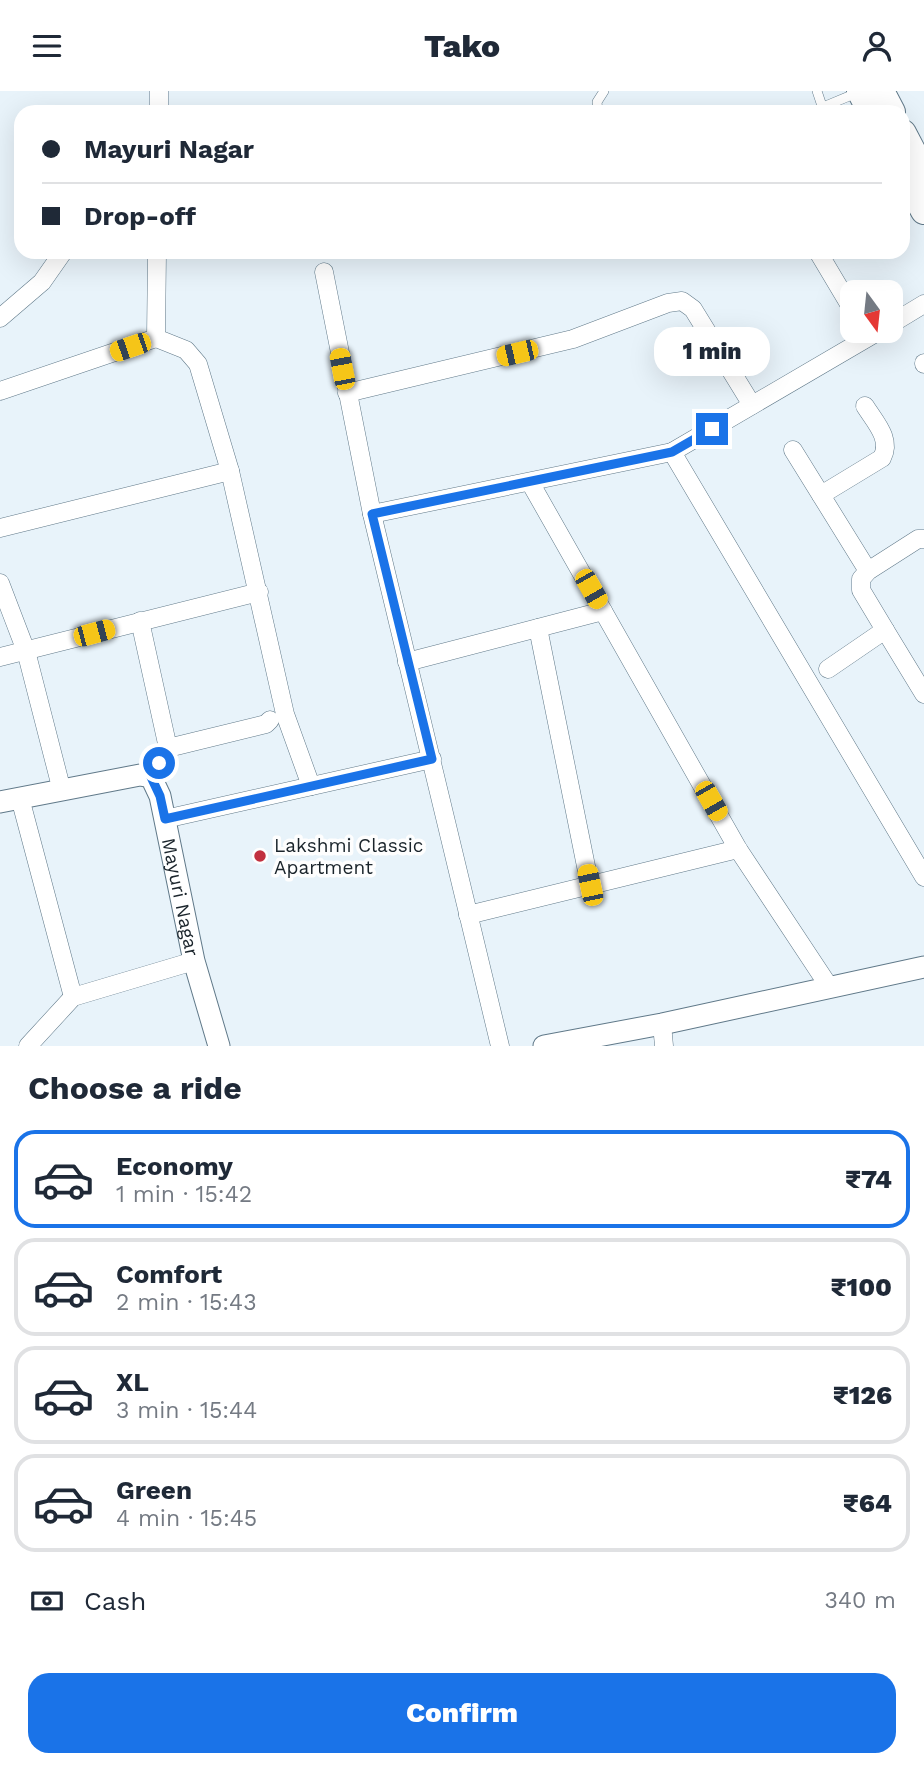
<!DOCTYPE html>
<html lang="en">
<head>
<meta charset="utf-8">
<style>
	body { margin:0; font-family:"Work Sans",sans-serif; background:#f6f6f7; color:#1f2937; height:100vh; display:flex; flex-direction:column; font-size:26px; white-space:nowrap }
	* { box-sizing:border-box; margin:0 }
	p { font-size:23px; color:#747a83 }
	.icon { flex:none; width:38px; height:38px; fill:none; stroke:currentColor; stroke-width:2; stroke-linecap:round; stroke-linejoin:round }
	.map { position:relative; height:955px; overflow:hidden }
	.sheet { display:flex; flex-direction:column; background:#fff; flex:1 }
	.sheet>* { flex:none }
	.hud { position:absolute; left:14px; top:14px; width:896px; height:154px; border-radius:21px; box-shadow:0 7px 28px #0002; display:grid; align-content:center; height:154px; padding:0 28px; background:#fff }
	.needle { width:46px; rotate:165deg }
	.fabs { position:absolute; left:840px; top:189px; display:grid; gap:14px }
	.fabs a { display:grid; place-items:center; width:63px; height:63px; border-radius:14px; background:#fff; box-shadow:0 7px 28px #0002; font-size:35px }
	.end { position:absolute; width:32px; height:32px; margin:-16px; border:9px solid #1a73e8; background:#fff; box-shadow:0 0 0 4px #fff }
	.from { border-radius:50% }
	.bubble { position:absolute; height:49px; border-radius:21px; background:#fff; box-shadow:0 7px 28px #0002; font-size:23px; font-weight:800; line-height:49px; text-align:center }
	.car { position:absolute; width:21px; height:42px; margin:-21px -10px; border-radius:9px; box-shadow:0 0 5px 2px #0007; background:linear-gradient(#f5c518 24%,#345 0 40%,#f5c518 0 76%,#345 0 86%,#f5c518 0) }
	.hud b { display:flex; align-items:center; gap:24px; height:66px; font-size:26px }
	.hud b+b { border-top:2px solid #e0e1e3 }
	.hud i { width:18px; height:18px; background:#1f2937 }
	ul { padding:0; list-style:none }
	li { display:flex; align-items:center; gap:21px; height:98px; margin:0 14px 10px; padding:0 14px; border:4px solid #e0e1e3; border-radius:21px }
	li div { flex:1 }
	li b { display:block; font-size:26px }
	li em { font-style:normal; font-weight:800 }
	li.current { border-color:#1a73e8 }
	li>.icon { width:63px; height:63px; stroke-width:1.5 }
	h2 { padding:0 28px; font-size:32px; line-height:84px }
	.pay { display:flex; align-items:center; gap:18px; height:77px; padding:0 28px; font-size:26px }
	.pay p { margin-inline-start:auto }
	.action { display:flex; gap:14px; margin-top:auto; padding:14px 28px }
	.action a { flex:1; height:80px; border-radius:21px; background:#1a73e8; color:#fff; font-size:28px; font-weight:800; line-height:80px; text-align:center }
	header { display:flex; justify-content:space-between; align-items:center; height:91px; padding:0 28px; background:#fff; font-size:32px; font-weight:800 }
	.map>svg:first-child { display:block }
	.lines { fill:none; stroke-linecap:round; stroke-linejoin:round }
	.service-casing { stroke:#607989; stroke-width:10 }
	.minor-casing { stroke:#607989; stroke-width:19 }
	.tertiary-casing { stroke:#607989; stroke-width:23 }
	.primary-casing { stroke:#607989; stroke-width:28 }
	.service { stroke:#fff; stroke-width:9 }
	.minor { stroke:#fff; stroke-width:18 }
	.tertiary { stroke:#fff; stroke-width:21 }
	.primary { stroke:#fff; stroke-width:26 }
	.route { stroke:#1a73e8; stroke-width:9 }
	.poi-dot { fill:#c1303f; stroke:#fefefe; stroke-width:2.5 }
	.labels { text-anchor:middle; dominant-baseline:central; stroke-width:7; stroke-linejoin:round; paint-order:stroke }
	.poi-label { font-size:19px; fill:#1a242b; stroke:#fefefe; text-anchor:start }
	.street-label { font-size:19px; fill:#1a242b; stroke:#fefefe }
</style>
</head>
<body>
<header><svg class="icon" aria-label="menu" viewBox="0 0 24 24"><path d="M4 6h16M4 12h16M4 18h16"/></svg>Tako<svg class="icon" aria-label="person" viewBox="0 0 24 24"><circle cx="12" cy="8" r="4"/><path d="M4 21q1-7 8-7t8 7"/></svg></header>
<div class="map">
<svg width="924" height="955" viewBox="0 0 924 955">
	<rect width="100%" height="100%" fill="#e8f3fa"/>
	<g class="lines">
		<defs>
			<g id="service">
				<polyline points="817,0 824,21"/>
				<polyline points="823,16 859,1"/>
				<polyline points="598,21 597,11 604,0"/>
				<polyline points="659,161 660,161"/>
			</g>
			<g id="minor">
				<polyline points="159,0 159,21"/>
				<polyline points="157,161 156,247 186,259 198,273 230,380 285,623 311,695"/>
				<polyline points="818,161 852,218"/>
				<polyline points="324,181 372,423 500,955"/>
				<polyline points="0,227 42,191 63,161"/>
				<polyline points="891,233 924,213"/>
				<polyline points="924,272 924,273"/>
				<polyline points="0,300 156,247"/>
				<polyline points="347,302 573,248 668,212 682,210 693,218 752,314"/>
				<polyline points="793,359 868,480"/>
				<polyline points="672,361 924,786"/>
				<polyline points="531,393 738,758 830,897"/>
				<path d="M821,404L882,367C892,348 875,331 865,315"/>
				<polyline points="372,423 672,361 879,240"/>
				<polyline points="0,437 230,380"/>
				<polyline points="0,492 26,560 62,700"/>
				<polyline points="140,530 168,657 151,686"/>
				<polyline points="538,537 590,795"/>
				<polyline points="885,539 924,603"/>
				<polyline points="0,566 259,501"/>
				<polyline points="407,571 603,520"/>
				<polyline points="828,578 885,539 861,499 861,488 868,480 918,448 924,448"/>
				<polyline points="168,657 266,633 270,629"/>
				<polyline points="20,707 73,906"/>
				<polyline points="165,728 432,668"/>
				<polyline points="468,824 738,758"/>
				<polyline points="662,933 664,955"/>
				<polyline points="28,955 73,906 194,870"/>
			</g>
			<g id="tertiary">
				<path id="s1" d="M0,711L140,684L151,686L160,705L194,870L219,955"/>
				<polyline points="544,955 662,933 924,876"/>
			</g>
			<g id="primary">
				<polyline points="860,0 871,21"/>
				<polyline points="881,0 892,21"/>
				<polyline points="903,42 924,82"/>
				<polyline points="903,82 924,120"/>
			</g>
		</defs>
		<!-- service casing -->
		<use href="#service" class="service-casing"/>
		<!-- minor casing -->
		<use href="#minor" class="minor-casing"/>
		<!-- tertiary casing -->
		<use href="#tertiary" class="tertiary-casing"/>
		<!-- primary casing -->
		<use href="#primary" class="primary-casing"/>
		<!-- service -->
		<use href="#service" class="service"/>
		<!-- minor -->
		<use href="#minor" class="minor"/>
		<!-- tertiary -->
		<use href="#tertiary" class="tertiary"/>
		<!-- primary -->
		<use href="#primary" class="primary"/>
	</g>
	<g class="lines">
		<!-- route -->
		<polyline class="route" points="159,672 151,686 160,705 165,728 432,668 372,423 672,361 712,338"/>
	</g>
	<!-- markers -->
	<circle class="poi-dot" cx="260" cy="765" r="7"/>
	<g class="labels">
		<!-- poi labels -->
		<g class="poi-label">
			<text x="274" y="754">Lakshmi Classic<tspan x="274" dy="22">Apartment</tspan></text>
		</g>
		<!-- street labels -->
		<g class="street-label">
			<text stroke="none"><textPath href="#s1" startOffset="278">Mayuri Nagar</textPath></text>
		</g>
	</g>
</svg>
<div class="fabs">
<a><svg class="needle" viewBox="-14 -14 28 28"><path d="M0-13l5 13h-10z" fill="#e53935"/><path d="M0 13l5-13h-10z" fill="#747a83"/></svg></a>
</div>
<i class="end from" style="left:159px;top:672px"></i>
<i class="end" style="left:712px;top:338px"></i>
<div class="bubble" style="left:654px;top:236px;width:116px">1 min</div>
<i class="car" style="left:130px;top:256px;rotate:251deg"></i>
<i class="car" style="left:517px;top:262px;rotate:257deg"></i>
<i class="car" style="left:342px;top:278px;rotate:349deg"></i>
<i class="car" style="left:591px;top:498px;rotate:150deg"></i>
<i class="car" style="left:94px;top:542px;rotate:75deg"></i>
<i class="car" style="left:711px;top:710px;rotate:150deg"></i>
<i class="car" style="left:590px;top:794px;rotate:348deg"></i>
<div class="hud">
<b><i class="from"></i>Mayuri Nagar</b>
<b><i></i>Drop-off</b>
</div>
</div>
<section class="sheet">
<h2>Choose a ride</h2>
<ul>
<li class="current"><svg class="icon" aria-label="car" viewBox="0 0 24 24"><path d="M5 17H2v-5l4-1 3-4h7l3 4 3 1v5h-3M9 17h6M6 11h13"/><circle cx="7" cy="17" r="2"/><circle cx="17" cy="17" r="2"/></svg><div><b>Economy</b><p>1 min · 15:42</p></div><em>₹74</em></li>
<li><svg class="icon" aria-label="car" viewBox="0 0 24 24"><path d="M5 17H2v-5l4-1 3-4h7l3 4 3 1v5h-3M9 17h6M6 11h13"/><circle cx="7" cy="17" r="2"/><circle cx="17" cy="17" r="2"/></svg><div><b>Comfort</b><p>2 min · 15:43</p></div><em>₹100</em></li>
<li><svg class="icon" aria-label="car" viewBox="0 0 24 24"><path d="M5 17H2v-5l4-1 3-4h7l3 4 3 1v5h-3M9 17h6M6 11h13"/><circle cx="7" cy="17" r="2"/><circle cx="17" cy="17" r="2"/></svg><div><b>XL</b><p>3 min · 15:44</p></div><em>₹126</em></li>
<li><svg class="icon" aria-label="car" viewBox="0 0 24 24"><path d="M5 17H2v-5l4-1 3-4h7l3 4 3 1v5h-3M9 17h6M6 11h13"/><circle cx="7" cy="17" r="2"/><circle cx="17" cy="17" r="2"/></svg><div><b>Green</b><p>4 min · 15:45</p></div><em>₹64</em></li>
</ul>
<div class="pay"><svg class="icon" aria-label="cash" viewBox="0 0 24 24"><path d="M3 7h18v10H3z"/><circle cx="12" cy="12" r="2"/></svg>Cash<p>340 m</p></div>
<div class="action"><a>Confirm</a></div>
</section>
</body>
</html>
